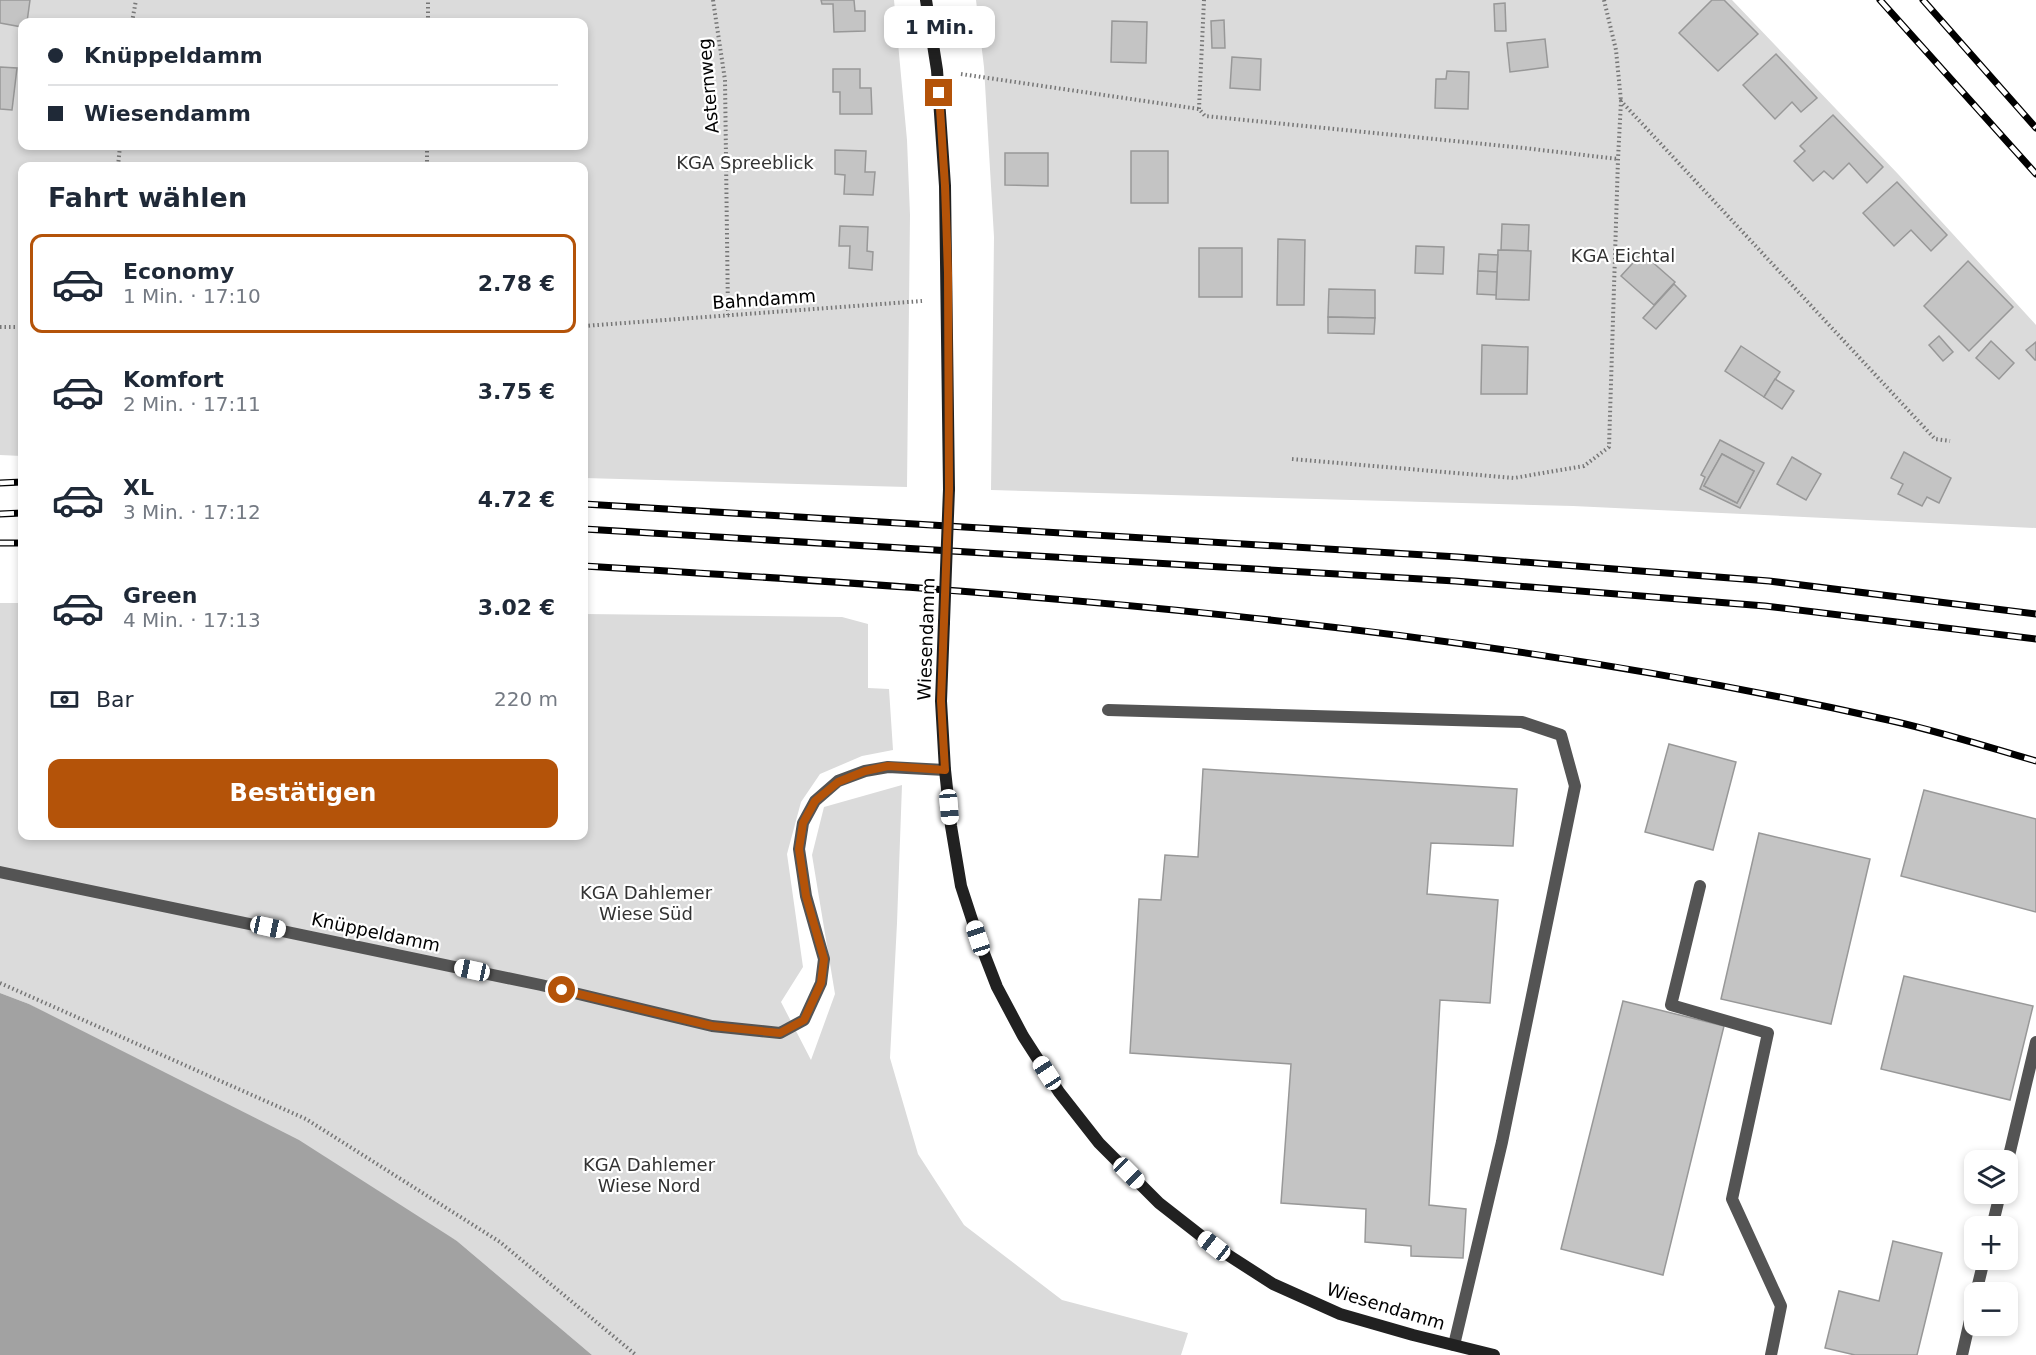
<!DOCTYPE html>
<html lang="de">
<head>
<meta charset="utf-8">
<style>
	body { margin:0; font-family:"DejaVu Sans",sans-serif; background:#f6f6f7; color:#1f2937; height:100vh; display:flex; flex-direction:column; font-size:22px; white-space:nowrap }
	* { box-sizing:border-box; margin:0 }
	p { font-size:20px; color:#747a83 }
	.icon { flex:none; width:33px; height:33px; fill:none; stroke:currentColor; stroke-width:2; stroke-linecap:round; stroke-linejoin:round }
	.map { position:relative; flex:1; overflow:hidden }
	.panel { position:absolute; left:18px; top:162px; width:570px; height:678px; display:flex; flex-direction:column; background:#fff; border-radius:12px; box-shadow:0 3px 9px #0003 }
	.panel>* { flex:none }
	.banner { position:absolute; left:18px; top:18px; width:570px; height:132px; border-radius:12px; box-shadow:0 3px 9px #0003; display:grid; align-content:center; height:132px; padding:0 30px; background:#fff }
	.buttons { position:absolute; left:1964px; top:1150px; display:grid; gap:12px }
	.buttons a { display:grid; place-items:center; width:54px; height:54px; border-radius:12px; background:#fff; box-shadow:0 3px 9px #0003; font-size:30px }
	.end { position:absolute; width:27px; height:27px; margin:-14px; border:8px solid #b45309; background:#fff; box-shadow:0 0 0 3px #fff }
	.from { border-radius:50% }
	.bubble { position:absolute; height:42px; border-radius:12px; background:#fff; box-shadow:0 3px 9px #0003; font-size:20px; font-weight:700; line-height:42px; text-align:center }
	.car { position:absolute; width:18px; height:36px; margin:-18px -9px; border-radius:8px; box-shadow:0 0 4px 2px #0007; background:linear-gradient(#fff 24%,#345 0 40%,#fff 0 76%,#345 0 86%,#fff 0) }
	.banner b { display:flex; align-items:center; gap:21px; height:57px; font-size:22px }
	.banner b+b { border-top:2px solid #e0e1e3 }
	.banner i { width:15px; height:15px; background:#1f2937 }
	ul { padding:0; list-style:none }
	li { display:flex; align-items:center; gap:18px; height:99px; margin:0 12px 9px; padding:0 18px; border:3px solid transparent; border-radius:12px }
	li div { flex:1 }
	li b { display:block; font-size:22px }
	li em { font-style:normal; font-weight:700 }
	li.current { border-color:#b45309 }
	li>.icon { width:54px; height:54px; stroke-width:1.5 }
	h2 { padding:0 30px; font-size:27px; line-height:72px }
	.pay { display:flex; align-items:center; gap:15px; height:66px; padding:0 30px; font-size:22px }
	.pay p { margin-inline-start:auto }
	.action { display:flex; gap:12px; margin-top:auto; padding:12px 30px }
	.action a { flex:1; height:69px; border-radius:12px; background:#b45309; color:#fff; font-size:24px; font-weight:700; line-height:69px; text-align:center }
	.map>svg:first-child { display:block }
	.green { fill:#dbdbdb; fill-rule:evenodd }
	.water { fill:#a2a2a2 }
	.building { fill:#c4c4c4; stroke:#989898; stroke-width:1.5; fill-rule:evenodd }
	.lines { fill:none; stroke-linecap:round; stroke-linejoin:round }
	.path { stroke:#767676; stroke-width:4; stroke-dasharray:1.5 3; stroke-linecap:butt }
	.lane { stroke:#545454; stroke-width:12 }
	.secondary { stroke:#212121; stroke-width:12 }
	.rail-casing { stroke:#000; stroke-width:7 }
	.rail { stroke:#fff; stroke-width:4.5; stroke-dasharray:14; stroke-linecap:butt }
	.secondary-bridge { stroke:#212121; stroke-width:12 }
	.route { stroke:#b45309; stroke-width:8 }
	.labels { text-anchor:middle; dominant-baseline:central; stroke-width:4.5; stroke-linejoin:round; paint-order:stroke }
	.street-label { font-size:18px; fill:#000; stroke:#fff }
	.park-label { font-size:18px; fill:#323232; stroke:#fff }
</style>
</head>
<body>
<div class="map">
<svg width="2036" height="1355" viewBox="0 0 2036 1355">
	<rect width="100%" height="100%" fill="#fff"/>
	<!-- green -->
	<g class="green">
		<path d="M0,0H894L907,140L910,215L907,487L584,478V166H22V456L0,455ZM22,22H584V146H22Z"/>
		<polygon points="976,0 1732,0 1898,174 2036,325 2036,528 1573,506 991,490 994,237 984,67"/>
		<polygon points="0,603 22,603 22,836 584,836 584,614 842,617 868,624 868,688 889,689 893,750 862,756 820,774 801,802 787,854 803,967 781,1002 811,1060 835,994 812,855 824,807 902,785 897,923 890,1058 918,1154 964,1225 1062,1300 1188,1333 1181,1355 592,1355 457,1241 29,1004 0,993"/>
	</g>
	<!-- water -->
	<polygon class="water" points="0,993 29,1004 299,1140 457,1241 592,1355 0,1355"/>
	<!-- building -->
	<g class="building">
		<polygon points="0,0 30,0 27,22 22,22 22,27 0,23"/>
		<polygon points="821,0 854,0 855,11 865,11 865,31 834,32 833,4 822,4"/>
		<polygon points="1712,0 1724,0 1758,34 1718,71 1679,33"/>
		<polygon points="1505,3 1506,31 1495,31 1494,4"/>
		<polygon points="1224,20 1225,48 1212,48 1211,21"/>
		<polygon points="1112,21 1147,22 1146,63 1111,62"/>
		<polygon points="1545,39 1548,67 1510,72 1507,43"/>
		<polygon points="1776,54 1817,98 1801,112 1792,102 1775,119 1743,85"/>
		<polygon points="1232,57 1261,59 1260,90 1230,88"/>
		<polygon points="0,67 17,68 12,110 0,109"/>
		<polygon points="833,69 860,69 860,88 871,88 872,114 840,114 840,92 833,92"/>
		<polygon points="1447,71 1469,72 1468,109 1435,108 1436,79 1446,79"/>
		<polygon points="1833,115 1883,167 1867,183 1849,163 1833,179 1824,171 1813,181 1794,161 1805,151 1800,146"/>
		<polygon points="835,150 866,151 865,172 875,172 873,195 844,194 845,175 835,174"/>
		<rect x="1131" y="151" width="37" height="52"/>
		<polygon points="1005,153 1048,153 1048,186 1005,185"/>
		<polygon points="1897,182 1947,235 1931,251 1911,230 1894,246 1863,213"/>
		<polygon points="1502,224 1529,225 1528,251 1501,250"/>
		<polygon points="840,226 868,227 867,251 873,252 872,270 849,268 850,246 839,246"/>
		<polygon points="1278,239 1305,240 1304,305 1277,305"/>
		<polygon points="1416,246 1444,247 1443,274 1415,273"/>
		<rect x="1199" y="248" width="43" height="49"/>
		<polygon points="1498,250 1531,251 1529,300 1496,299"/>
		<polygon points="1642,253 1675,282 1654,305 1621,276"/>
		<polygon points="1479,254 1498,255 1497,272 1478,271"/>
		<polygon points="1968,261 2013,307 1969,351 1924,306"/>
		<polygon points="1478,271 1497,272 1496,295 1477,294"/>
		<polygon points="1674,284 1686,296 1656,329 1643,318"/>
		<polygon points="1329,289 1375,290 1375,318 1328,317"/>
		<polygon points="1328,317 1375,318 1374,334 1328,333"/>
		<polygon points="1939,336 1953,352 1943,361 1929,345"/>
		<polygon points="1991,341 2014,363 1999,379 1976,358"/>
		<polygon points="2036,342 2036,360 2035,360 2026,350"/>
		<polygon points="1482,345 1528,347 1527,394 1481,394"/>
		<polygon points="1741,346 1780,372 1764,397 1725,371"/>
		<polygon points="1775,379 1794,391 1782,409 1764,397"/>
		<path d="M1720,440L1764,463L1740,508L1700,489L1705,477L1701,475ZM1722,454L1754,471L1737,503L1704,486Z"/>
		<polygon points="1904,452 1951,478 1939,503 1927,497 1922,506 1898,494 1903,484 1891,478"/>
		<polygon points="1722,454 1754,471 1737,503 1704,486"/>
		<polygon points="1792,457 1821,474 1806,500 1777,484"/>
		<polygon points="1669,744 1736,762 1713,850 1645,832"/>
		<polygon points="1203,769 1517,789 1513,846 1431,843 1427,894 1498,900 1490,1003 1440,1000 1429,1205 1466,1209 1463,1258 1411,1256 1411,1246 1365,1242 1366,1209 1281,1203 1291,1064 1130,1053 1139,899 1161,900 1165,855 1198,857"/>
		<polygon points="1924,790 2036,819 2036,912 1901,876"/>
		<polygon points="1759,833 1870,859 1831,1024 1721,999"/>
		<polygon points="1904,976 2033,1006 2010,1100 1881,1069"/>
		<polygon points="1623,1001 1724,1026 1663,1275 1561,1249"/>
		<polygon points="1893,1241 1942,1253 1917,1355 1855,1355 1825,1348 1839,1291 1879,1301"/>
	</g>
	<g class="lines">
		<!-- path -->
		<g class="path">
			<polyline points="713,0 725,80 728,315"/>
			<polyline points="1604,0 1616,50 1621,101"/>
			<polyline points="132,22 136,0"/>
			<polyline points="428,22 428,0"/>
			<polyline points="961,74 1199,109 1205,116 1524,148 1618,159"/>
			<polyline points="1199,109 1204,0"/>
			<polyline points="118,166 120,146"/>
			<polyline points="427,166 427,146"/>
			<polyline points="584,326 922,301"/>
			<polyline points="0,327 22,327"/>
			<polyline points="1292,459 1514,478 1584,466 1609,447 1618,159 1621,101 1935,439 1950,441"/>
			<polyline points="0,983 306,1119 500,1242 636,1355"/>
		</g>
		<!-- lane -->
		<g class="lane">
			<polyline points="1108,710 1522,722 1561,735 1575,786 1502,1142 1454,1345"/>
			<polyline points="0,872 541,985 712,1026 780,1033 804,1020 821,983 824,959 806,896 799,849 803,823 815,801 838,781 865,771 888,767 945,770"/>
			<polyline points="1700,886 1671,1005 1768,1033 1732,1199 1781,1306 1771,1355"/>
			<polyline points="2007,1164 2036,1042"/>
			<polyline points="1992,1227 2000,1194"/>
			<polyline points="1976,1293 1984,1260"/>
			<polyline points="1962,1355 1974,1303"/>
		</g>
		<!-- secondary -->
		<g class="secondary">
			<polyline points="926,0 937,70 945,186 949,489"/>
			<polyline points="944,622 941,701 945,770 951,826 961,886 978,938 997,987 1023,1036 1059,1092 1099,1143 1159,1203 1214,1246 1273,1284 1340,1314 1413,1335 1494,1355"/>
		</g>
		<defs>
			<g id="rail">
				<polyline points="1880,0 2036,174"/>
				<polyline points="1923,0 2036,128"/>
				<polyline points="0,483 22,482"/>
				<polyline points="584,504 1458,557 1769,581 2036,614"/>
				<polyline points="0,514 22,513"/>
				<polyline points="584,529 1455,581 1765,606 2036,639"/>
				<polyline points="0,543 22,543"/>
				<path d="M584,566C1018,592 1454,623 1879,718C1932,729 1984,746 2036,761"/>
			</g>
		</defs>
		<!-- rail casing -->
		<use href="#rail" class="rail-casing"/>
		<!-- rail -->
		<use href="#rail" class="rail"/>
		<!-- secondary-bridge -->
		<polyline class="secondary-bridge" points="944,622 949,489"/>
	</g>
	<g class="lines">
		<!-- route -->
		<polyline class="route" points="562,990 712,1026 780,1033 804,1020 821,983 824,959 806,896 799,849 803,823 815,801 838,782 865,771 888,766 945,770 941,701 949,489 948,273 945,186 939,93"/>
	</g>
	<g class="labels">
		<!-- street labels -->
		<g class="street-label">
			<text transform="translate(708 86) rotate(-95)">Asternweg</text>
			<text transform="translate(764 299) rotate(-4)">Bahndamm</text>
			<text transform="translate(926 639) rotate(-88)">Wiesendamm</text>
			<text transform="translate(376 932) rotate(12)">Knüppeldamm</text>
			<text transform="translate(1386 1306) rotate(17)">Wiesendamm</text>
		</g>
		<!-- park labels -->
		<g class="park-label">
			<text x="745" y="162">KGA Spreeblick</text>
			<text x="1623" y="255">KGA Eichtal</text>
			<text x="646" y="892">KGA Dahlemer<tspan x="646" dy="21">Wiese Süd</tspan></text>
			<text x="649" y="1164">KGA Dahlemer<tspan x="649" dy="21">Wiese Nord</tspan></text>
		</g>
	</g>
</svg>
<div class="buttons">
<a><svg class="icon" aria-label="layers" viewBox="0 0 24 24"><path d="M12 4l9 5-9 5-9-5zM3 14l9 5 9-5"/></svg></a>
<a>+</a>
<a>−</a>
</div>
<i class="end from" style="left:562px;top:990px"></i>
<i class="end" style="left:939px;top:93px"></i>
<div class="bubble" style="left:884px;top:6px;width:111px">1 Min.</div>
<i class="car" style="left:949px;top:807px;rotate:175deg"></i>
<i class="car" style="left:268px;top:927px;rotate:102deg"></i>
<i class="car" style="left:978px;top:938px;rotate:342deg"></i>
<i class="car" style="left:472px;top:970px;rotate:282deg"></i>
<i class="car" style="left:1047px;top:1073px;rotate:327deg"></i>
<i class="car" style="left:1129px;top:1173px;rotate:135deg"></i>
<i class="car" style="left:1214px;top:1246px;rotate:308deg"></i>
<div class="banner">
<b><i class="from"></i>Knüppeldamm</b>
<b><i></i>Wiesendamm</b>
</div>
<section class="panel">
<h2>Fahrt wählen</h2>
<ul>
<li class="current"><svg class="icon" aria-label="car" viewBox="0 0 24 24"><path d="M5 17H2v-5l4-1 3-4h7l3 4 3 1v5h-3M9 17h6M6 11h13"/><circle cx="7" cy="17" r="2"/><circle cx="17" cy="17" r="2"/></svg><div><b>Economy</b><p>1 Min. · 17:10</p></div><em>2.78 €</em></li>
<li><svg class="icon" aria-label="car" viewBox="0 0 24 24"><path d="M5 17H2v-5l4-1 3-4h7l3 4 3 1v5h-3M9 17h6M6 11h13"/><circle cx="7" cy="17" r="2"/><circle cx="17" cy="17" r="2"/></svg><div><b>Komfort</b><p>2 Min. · 17:11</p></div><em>3.75 €</em></li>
<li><svg class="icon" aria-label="car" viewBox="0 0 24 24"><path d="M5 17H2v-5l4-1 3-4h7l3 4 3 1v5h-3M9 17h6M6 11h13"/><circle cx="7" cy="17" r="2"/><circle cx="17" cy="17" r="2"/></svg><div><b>XL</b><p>3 Min. · 17:12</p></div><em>4.72 €</em></li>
<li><svg class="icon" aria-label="car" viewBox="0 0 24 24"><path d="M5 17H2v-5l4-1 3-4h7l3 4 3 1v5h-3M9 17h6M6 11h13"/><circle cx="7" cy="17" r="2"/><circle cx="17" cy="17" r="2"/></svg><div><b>Green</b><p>4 Min. · 17:13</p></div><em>3.02 €</em></li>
</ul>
<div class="pay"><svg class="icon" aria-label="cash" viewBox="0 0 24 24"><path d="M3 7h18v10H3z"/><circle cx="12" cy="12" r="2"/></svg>Bar<p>220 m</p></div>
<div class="action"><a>Bestätigen</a></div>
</section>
</div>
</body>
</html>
